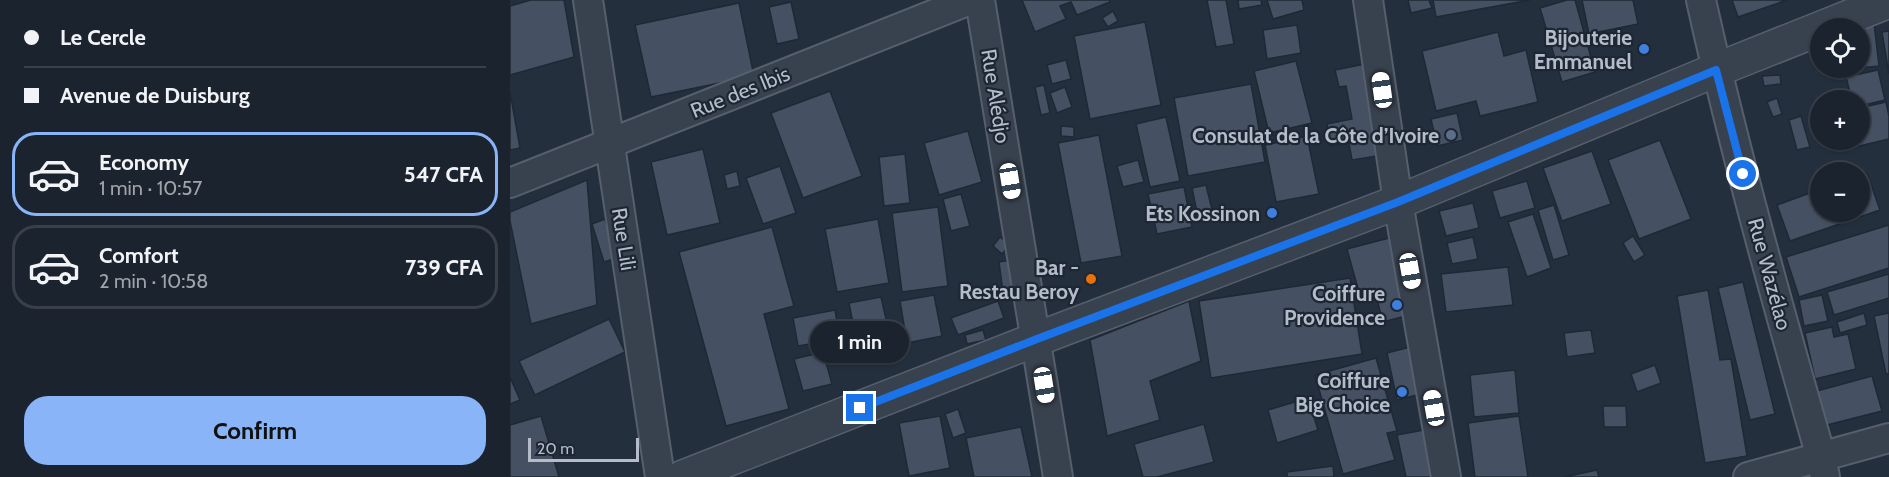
<!DOCTYPE html>
<html lang="en">
<head>
<meta charset="utf-8">
<style>
	body { margin:0; font-family:Cabin,sans-serif; background:#282f3a; color:#f1f3f6; height:100vh; display:flex; flex-direction:column; font-size:22px; white-space:nowrap }
	* { box-sizing:border-box; margin:0 }
	p { font-size:20px; color:#a0a4aa }
	.icon { flex:none; width:33px; height:33px; fill:none; stroke:currentColor; stroke-width:2; stroke-linecap:round; stroke-linejoin:round }
	.map { position:relative; flex:1; overflow:hidden }
	.drawer { display:flex; flex-direction:column; background:#1b232e; width:510px }
	.drawer>* { flex:none }
	.guide { display:grid; align-content:center; height:132px; padding:0 24px; background:#1b232e }
	.fabs { position:absolute; left:1300px; top:18px; display:grid; gap:12px }
	.fabs a { display:grid; place-items:center; width:60px; height:60px; border-radius:50%; background:#1b232e; box-shadow:0 2px 4px #0004,0 0 0 2px #39404a; font-size:30px }
	.scale { position:absolute; left:18px; bottom:15px; width:111px; box-sizing:border-box; padding-left:6px; border:3px solid #b4bcc9; border-top:0; font-size:16px; line-height:21px; white-space:nowrap; color:#b4bcc9; -webkit-text-stroke:4px #1d2633; paint-order:stroke }
	.end { position:absolute; width:27px; height:27px; margin:-14px; border:8px solid #1a73e8; background:#fff; box-shadow:0 0 0 3px #fff }
	.from { border-radius:50% }
	.bubble { position:absolute; height:42px; border-radius:21px; background:#1b232e; box-shadow:0 2px 4px #0004,0 0 0 2px #39404a; font-size:20px; font-weight:700; line-height:42px; text-align:center }
	.car { position:absolute; width:18px; height:36px; margin:-18px -9px; border-radius:8px; box-shadow:0 0 4px 2px #0007; background:linear-gradient(#fff 24%,#345 0 40%,#fff 0 76%,#345 0 86%,#fff 0) }
	.guide b { display:flex; align-items:center; gap:21px; height:57px; font-size:22px }
	.guide b+b { border-top:2px solid #39404a }
	.guide i { width:15px; height:15px; background:#f1f3f6 }
	ul { padding:0; list-style:none }
	li { display:flex; align-items:center; gap:18px; height:84px; margin:0 12px 9px; padding:0 12px; border:3px solid #39404a; border-radius:24px }
	li div { flex:1 }
	li b { display:block; font-size:22px }
	li em { font-style:normal; font-weight:700 }
	li.selected { border-color:#8ab4f8 }
	li>.icon { width:54px; height:54px; stroke-width:1.5 }
	.action { display:flex; gap:12px; margin-top:auto; padding:12px 24px }
	.action a { flex:1; height:69px; border-radius:24px; background:#8ab4f8; color:#111; font-size:24px; font-weight:700; line-height:69px; text-align:center }
	main { display:flex; flex:1; min-height:0 }
	.map>svg:first-child { display:block }
	.building { fill:#455162; stroke:#1f2835; stroke-width:1.5 }
	.lines { fill:none; stroke-linecap:round; stroke-linejoin:round }
	.minor-casing { stroke:#565f6c; stroke-width:32 }
	.tertiary-casing { stroke:#565f6c; stroke-width:36 }
	.minor { stroke:#38414e; stroke-width:28 }
	.tertiary { stroke:#38414e; stroke-width:33 }
	.route { stroke:#1a73e8; stroke-width:8 }
	.shop-dot { fill:#3f7fe0; stroke:#1d2633; stroke-width:2 }
	.service-dot { fill:#5c6f8a; stroke:#1d2633; stroke-width:2 }
	.food-dot { fill:#e8710a; stroke:#1d2633; stroke-width:2 }
	.labels { text-anchor:middle; dominant-baseline:central; stroke-width:4.5; stroke-linejoin:round; paint-order:stroke }
	.poi-label { font-size:21px; font-weight:bold; fill:#b4bcc9; stroke:#1d2633; text-anchor:end }
	.street-label { font-size:21px; fill:#b4bcc9; stroke:#1d2633 }
</style>
</head>
<body>
<main>
<section class="drawer">
<div class="guide">
<b><i class="from"></i>Le Cercle</b>
<b><i></i>Avenue de Duisburg</b>
</div>
<ul>
<li class="selected"><svg class="icon" aria-label="car" viewBox="0 0 24 24"><path d="M5 17H2v-5l4-1 3-4h7l3 4 3 1v5h-3M9 17h6M6 11h13"/><circle cx="7" cy="17" r="2"/><circle cx="17" cy="17" r="2"/></svg><div><b>Economy</b><p>1 min · 10:57</p></div><em>547 CFA</em></li>
<li><svg class="icon" aria-label="car" viewBox="0 0 24 24"><path d="M5 17H2v-5l4-1 3-4h7l3 4 3 1v5h-3M9 17h6M6 11h13"/><circle cx="7" cy="17" r="2"/><circle cx="17" cy="17" r="2"/></svg><div><b>Comfort</b><p>2 min · 10:58</p></div><em>739 CFA</em></li>
</ul>
<div class="action"><a>Confirm</a></div>
</section>
<div class="map">
<svg width="1379" height="477" viewBox="0 0 1379 477">
	<rect width="100%" height="100%" fill="#242f3e"/>
	<!-- building -->
	<g class="building">
		<polygon points="21,0 54,0 64,57 0,75 0,6"/>
		<polygon points="512,0 600,0 600,2 567,15 561,2 550,6 556,19 525,32"/>
		<polygon points="697,0 716,0 724,44 706,47"/>
		<polygon points="728,0 751,0 752,5 729,9"/>
		<polygon points="757,0 792,0 794,10 763,19"/>
		<polygon points="898,0 919,0 922,8 901,13"/>
		<polygon points="923,0 1020,0 926,17"/>
		<polygon points="1057,0 1065,0 1085,72 1052,82 1030,8"/>
		<polygon points="1072,0 1123,0 1128,24 1079,34"/>
		<polygon points="1222,0 1277,0 1228,17"/>
		<polygon points="281,2 289,39 267,44 259,7"/>
		<polygon points="229,3 244,76 141,97 125,25"/>
		<polygon points="603,11 608,21 598,27 592,18"/>
		<polygon points="635,22 651,105 580,119 564,36"/>
		<polygon points="1364,23 1369,66 1330,70 1330,68 1350,68 1350,28"/>
		<polygon points="787,25 791,53 757,59 753,30"/>
		<polygon points="1379,31 1379,74 1372,32"/>
		<polygon points="988,32 994,56 1016,50 1028,102 970,116 966,101 926,111 912,51"/>
		<polygon points="556,60 561,79 542,84 537,65"/>
		<polygon points="786,61 802,123 759,133 744,71"/>
		<polygon points="855,64 873,155 842,160 839,143 820,146 817,124 842,119 836,86 829,87 825,70"/>
		<polygon points="1368,70 1375,100 1350,106 1350,100 1342,100 1336,77"/>
		<polygon points="1270,75 1271,84 1254,86 1252,76"/>
		<polygon points="741,84 755,162 678,176 664,98"/>
		<polygon points="534,85 540,113 531,115 525,87"/>
		<polygon points="555,87 562,107 547,113 540,93"/>
		<polygon points="320,91 352,176 293,198 261,113"/>
		<polygon points="0,92 10,148 0,150"/>
		<polygon points="1267,98 1272,114 1263,117 1257,102"/>
		<polygon points="1376,102 1379,116 1379,139 1341,148 1339,140 1350,140 1350,108"/>
		<polygon points="947,113 953,140 927,146 921,119"/>
		<polygon points="1291,116 1300,147 1287,150 1279,120"/>
		<polygon points="656,117 670,181 640,187 626,124"/>
		<polygon points="551,126 564,127 564,137 551,136"/>
		<polygon points="458,131 472,182 429,195 414,143"/>
		<polygon points="589,135 612,256 571,263 548,143"/>
		<polygon points="797,136 809,194 766,202 755,145"/>
		<polygon points="1150,140 1181,219 1129,239 1098,160"/>
		<polygon points="193,149 210,223 157,235 141,162"/>
		<polygon points="1082,151 1101,204 1052,221 1033,168"/>
		<polygon points="395,154 400,203 374,206 369,157"/>
		<polygon points="628,160 634,182 613,187 607,166"/>
		<polygon points="270,166 286,213 253,224 236,178"/>
		<polygon points="227,171 230,186 217,189 214,175"/>
		<polygon points="1357,173 1370,210 1280,241 1267,205 1311,189 1311,212 1350,212 1350,176"/>
		<polygon points="77,180 87,305 21,324 0,221 0,212"/>
		<polygon points="1017,181 1025,208 990,218 982,191"/>
		<polygon points="696,185 704,218 689,222 682,188"/>
		<polygon points="674,187 682,227 647,234 638,194"/>
		<polygon points="451,194 460,226 441,231 433,199"/>
		<polygon points="963,203 969,228 936,236 929,211"/>
		<polygon points="1044,205 1059,255 1043,260 1028,210"/>
		<polygon points="428,207 438,286 392,292 382,213"/>
		<polygon points="1023,214 1041,268 1017,277 998,222"/>
		<polygon points="95,219 107,258 94,262 82,224"/>
		<polygon points="368,219 379,283 327,292 315,229"/>
		<polygon points="1379,225 1379,268 1289,297 1276,257"/>
		<polygon points="262,227 284,306 254,314 279,409 216,426 169,252"/>
		<polygon points="1123,236 1135,255 1124,262 1113,243"/>
		<polygon points="490,237 500,245 492,254 483,246"/>
		<polygon points="883,237 903,314 873,322 865,292 850,296 837,249"/>
		<polygon points="963,237 968,259 942,264 937,243"/>
		<polygon points="502,260 505,290 493,292 489,262"/>
		<polygon points="998,267 1003,305 936,312 931,274"/>
		<polygon points="1379,274 1379,298 1324,315 1317,292"/>
		<polygon points="840,278 852,354 701,378 689,301"/>
		<polygon points="1233,282 1265,414 1240,420 1208,288"/>
		<polygon points="1198,290 1210,360 1221,359 1237,456 1195,463 1167,296"/>
		<polygon points="424,295 432,336 397,343 390,301"/>
		<polygon points="1312,295 1318,321 1294,326 1289,300"/>
		<polygon points="371,297 379,332 346,339 339,303"/>
		<polygon points="488,301 494,318 448,335 441,318"/>
		<polygon points="679,301 691,361 640,381 650,420 597,436 580,340"/>
		<polygon points="325,310 330,339 288,346 283,318"/>
		<polygon points="1354,313 1357,325 1330,333 1327,322"/>
		<polygon points="1379,313 1379,374 1376,374 1364,316"/>
		<polygon points="99,319 115,352 25,395 9,361"/>
		<polygon points="1322,327 1324,337 1338,334 1346,369 1305,379 1295,333"/>
		<polygon points="473,330 476,340 457,344 455,335"/>
		<polygon points="1081,330 1085,353 1057,357 1054,333"/>
		<polygon points="900,347 911,394 887,400 877,353"/>
		<polygon points="313,352 322,384 293,391 284,359"/>
		<polygon points="866,358 887,431 877,433 885,460 833,474 805,375"/>
		<polygon points="1145,365 1151,383 1127,392 1121,374"/>
		<polygon points="1005,370 1009,413 964,417 960,375"/>
		<polygon points="1362,376 1372,411 1317,425 1307,391"/>
		<polygon points="0,377 10,400 0,404"/>
		<polygon points="798,398 808,430 767,443 758,410"/>
		<polygon points="1093,406 1116,406 1117,427 1094,427"/>
		<polygon points="448,409 456,433 443,438 435,414"/>
		<polygon points="31,416 49,477 0,477 0,425"/>
		<polygon points="430,416 440,468 399,476 389,423"/>
		<polygon points="1009,416 1018,477 965,477 958,423"/>
		<polygon points="694,424 704,462 647,477 633,477 624,444"/>
		<polygon points="511,427 522,477 464,477 456,438"/>
		<polygon points="914,430 924,477 896,477 887,435"/>
		<polygon points="823,466 824,477 777,477 777,472"/>
		<polygon points="1087,470 1089,477 1054,477"/>
	</g>
	<g class="lines">
		<defs>
			<g id="minor">
				<polyline points="78,0 150,477"/>
				<polyline points="470,0 548,477"/>
				<polyline points="858,0 888,202 936,477"/>
				<path d="M1191,0C1225,154 1268,306 1311,457L1315,477"/>
				<polyline points="0,183 460,0"/>
				<polyline points="1238,477 1379,438"/>
			</g>
			<polyline id="tertiary" points="173,477 527,339 888,202 1206,70 1379,1"/>
		</defs>
		<!-- minor casing -->
		<use href="#minor" class="minor-casing"/>
		<!-- tertiary casing -->
		<use href="#tertiary" class="tertiary-casing"/>
		<!-- minor -->
		<use href="#minor" class="minor"/>
		<!-- tertiary -->
		<use href="#tertiary" class="tertiary"/>
	</g>
	<g class="lines">
		<!-- route -->
		<polyline class="route" points="350,408 527,339 888,202 1206,70 1233,174"/>
	</g>
	<!-- markers -->
	<g class="shop-dot">
		<circle cx="1134" cy="49" r="6"/>
		<circle cx="762" cy="213" r="6"/>
		<circle cx="887" cy="305" r="6"/>
		<circle cx="892" cy="392" r="6"/>
	</g>
	<circle class="service-dot" cx="941" cy="135" r="6"/>
	<circle class="food-dot" cx="581" cy="279" r="6"/>
	<g class="labels">
		<!-- poi labels -->
		<g class="poi-label">
			<text x="1122" y="37">Bijouterie<tspan x="1122" dy="24">Emmanuel</tspan></text>
			<text x="929" y="135">Consulat de la Côte d’Ivoire</text>
			<text x="750" y="213">Ets Kossinon</text>
			<text x="569" y="267">Bar -<tspan x="569" dy="24">Restau Beroy</tspan></text>
			<text x="875" y="293">Coiffure<tspan x="875" dy="24">Providence</tspan></text>
			<text x="880" y="380">Coiffure<tspan x="880" dy="24">Big Choice</tspan></text>
		</g>
		<!-- street labels -->
		<g class="street-label">
			<text transform="translate(230 92) rotate(-22)">Rue des Ibis</text>
			<text transform="translate(486 96) rotate(81)">Rue Alédjo</text>
			<text transform="translate(114 239) rotate(81)">Rue Lili</text>
			<text transform="translate(1260 274) rotate(75)">Rue Wazélao</text>
		</g>
	</g>
</svg>
<div class="fabs">
<a><svg class="icon" aria-label="locate" viewBox="0 0 24 24"><circle cx="12" cy="12" r="6"/><path d="M12 2v4M12 18v4M2 12h4M18 12h4"/></svg></a>
<a>+</a>
<a>−</a>
</div>
<div class="scale">20 m</div>
<i class="end from" style="left:1233px;top:174px"></i>
<i class="end" style="left:350px;top:408px"></i>
<div class="bubble" style="left:300px;top:321px;width:99px">1 min</div>
<i class="car" style="left:872px;top:90px;rotate:352deg"></i>
<i class="car" style="left:500px;top:181px;rotate:171deg"></i>
<i class="car" style="left:900px;top:271px;rotate:170deg"></i>
<i class="car" style="left:534px;top:385px;rotate:171deg"></i>
<i class="car" style="left:924px;top:408px;rotate:350deg"></i>
</div>
</main>
</body>
</html>
